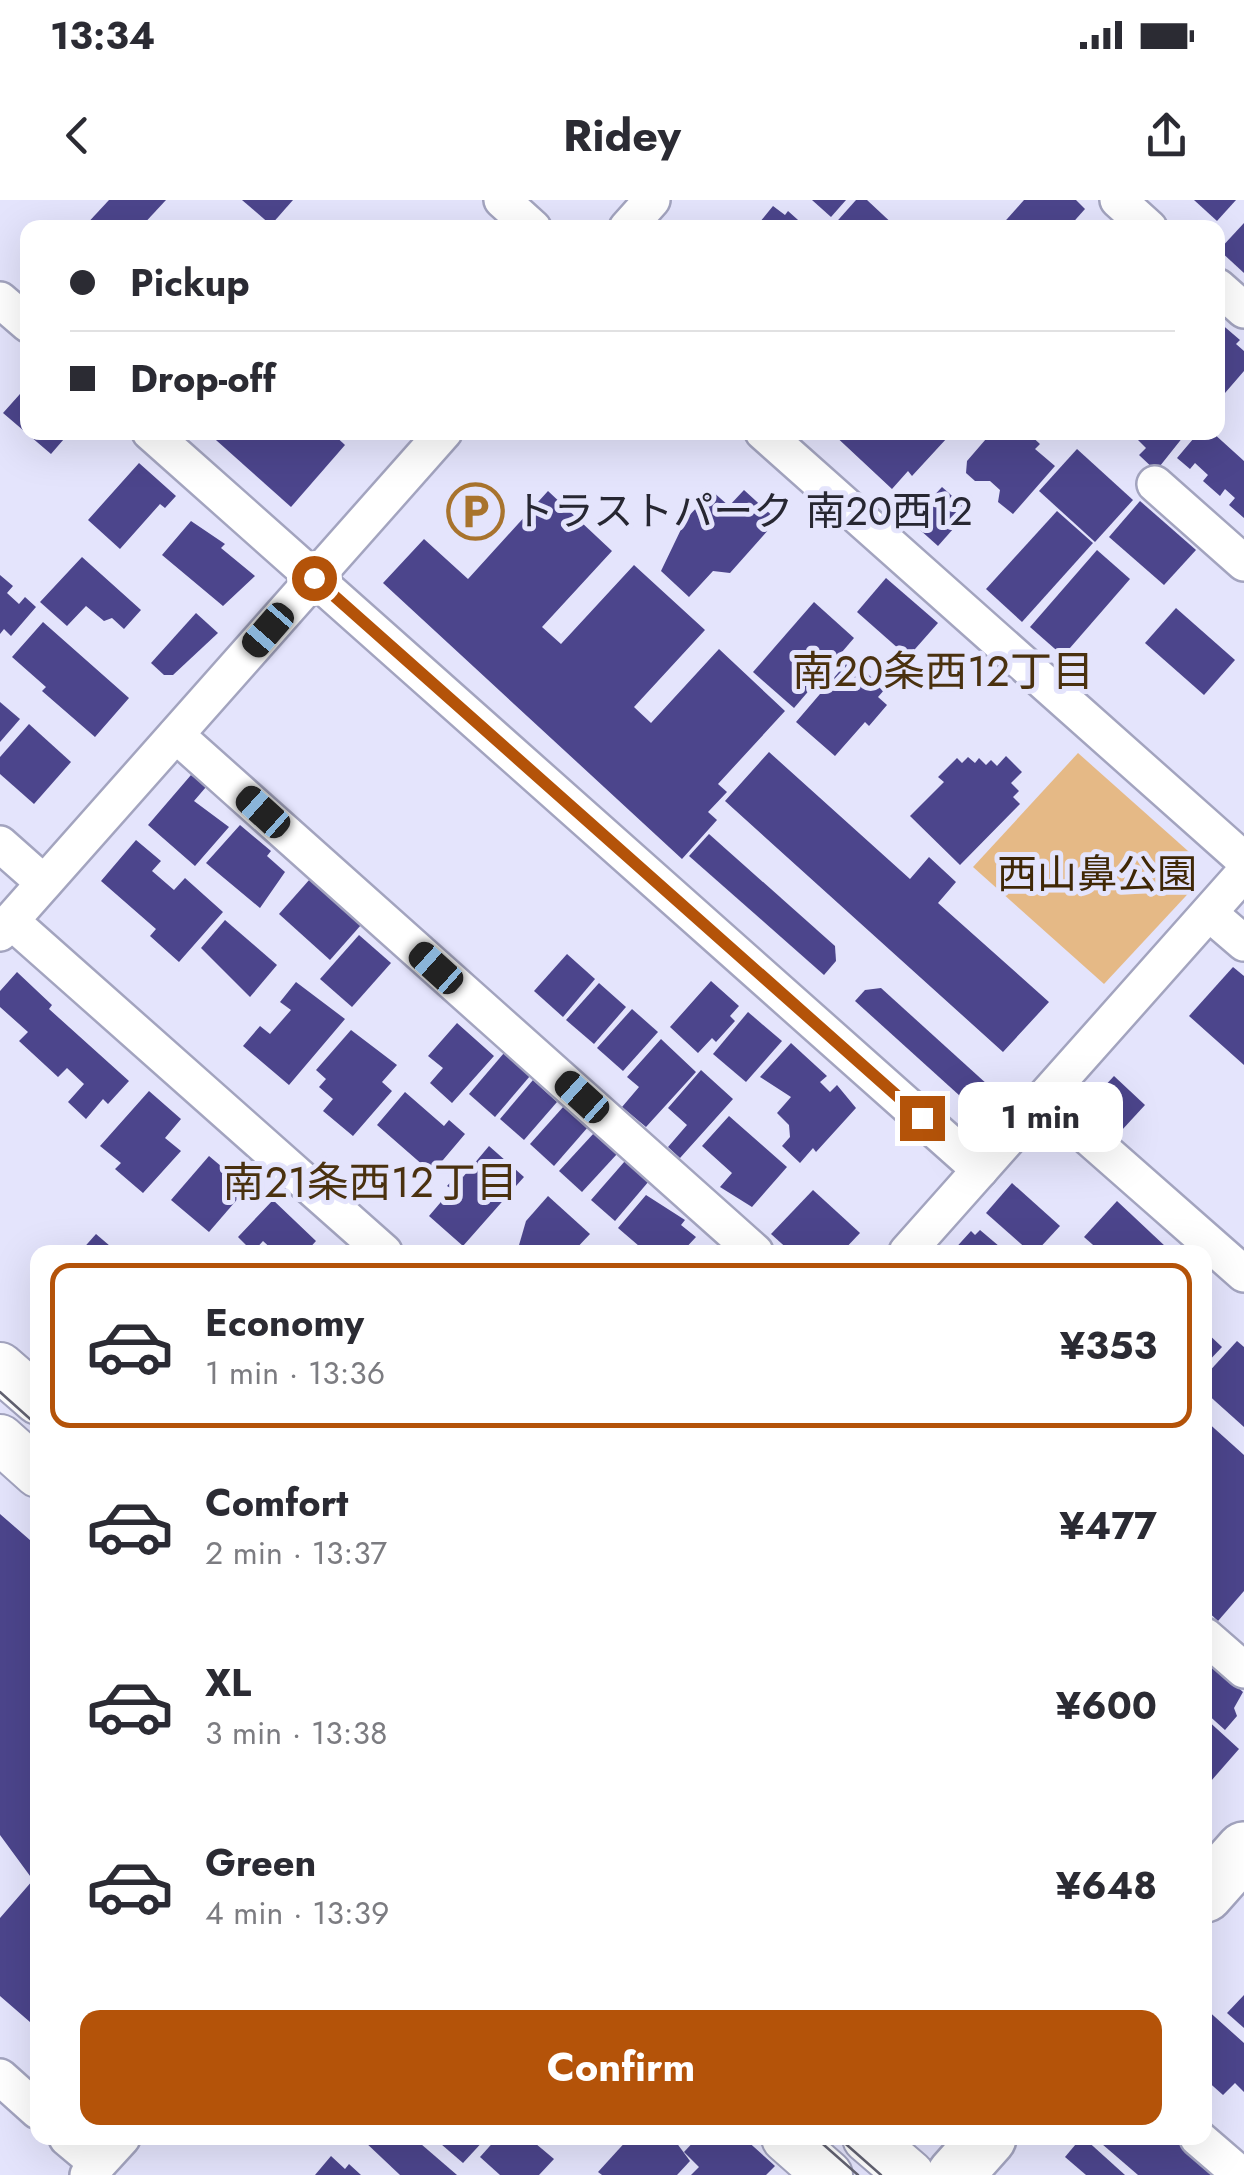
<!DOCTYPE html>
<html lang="en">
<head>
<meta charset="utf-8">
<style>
	body { margin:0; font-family:Jost,"Noto Sans JP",sans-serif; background:#f7f7f7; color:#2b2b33; height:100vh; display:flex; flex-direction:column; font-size:38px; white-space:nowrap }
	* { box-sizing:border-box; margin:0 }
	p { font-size:32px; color:#7c7c81 }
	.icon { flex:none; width:55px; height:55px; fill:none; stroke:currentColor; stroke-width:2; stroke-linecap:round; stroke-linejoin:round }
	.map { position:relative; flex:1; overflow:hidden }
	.details { position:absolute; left:30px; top:1045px; width:1182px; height:900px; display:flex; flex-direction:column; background:#fff; border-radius:20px; box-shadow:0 10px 40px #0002 }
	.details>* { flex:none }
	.banner { position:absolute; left:20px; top:20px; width:1205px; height:220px; border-radius:20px; box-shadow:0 10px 40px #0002; display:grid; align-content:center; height:220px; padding:0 50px; background:#fff }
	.end { position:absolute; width:45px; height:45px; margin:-22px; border:12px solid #b45309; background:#fff; box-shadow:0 0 0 5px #fff }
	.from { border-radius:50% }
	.bubble { position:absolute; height:70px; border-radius:20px; background:#fff; box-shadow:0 10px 40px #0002; font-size:32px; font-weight:700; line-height:70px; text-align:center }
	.car { position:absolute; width:30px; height:60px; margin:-30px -15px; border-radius:12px; box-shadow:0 0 8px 2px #0007; background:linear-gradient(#222 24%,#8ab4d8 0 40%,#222 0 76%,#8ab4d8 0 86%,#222 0) }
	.banner b { display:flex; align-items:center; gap:35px; height:95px; font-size:38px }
	.banner b+b { border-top:2px solid #e1e1e2 }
	.banner i { width:25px; height:25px; background:#2b2b33 }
	ul { padding:18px 0 0; list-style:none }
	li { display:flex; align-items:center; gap:30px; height:165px; margin:0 20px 15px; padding:0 30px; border:5px solid transparent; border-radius:20px }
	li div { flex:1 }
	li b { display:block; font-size:38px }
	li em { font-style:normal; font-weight:700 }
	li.selected { border-color:#b45309 }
	li>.icon { width:90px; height:90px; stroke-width:1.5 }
	.action { display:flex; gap:20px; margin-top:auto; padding:20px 50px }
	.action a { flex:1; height:115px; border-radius:20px; background:#b45309; color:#fff; font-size:40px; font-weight:700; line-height:115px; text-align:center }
	.status { display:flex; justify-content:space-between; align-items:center; height:70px; padding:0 50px; background:#fff; direction:ltr }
	.status svg { height:28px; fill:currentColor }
	header { display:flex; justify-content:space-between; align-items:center; height:130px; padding:0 50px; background:#fff; font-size:45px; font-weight:700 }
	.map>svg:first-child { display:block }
	.green { fill:#e5b986 }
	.building { fill:#4c458c }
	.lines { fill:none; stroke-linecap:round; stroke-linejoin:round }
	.street-casing { stroke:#a3a4bf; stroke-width:40 }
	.secondary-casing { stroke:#a3a4bf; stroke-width:52 }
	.highway-casing { stroke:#a3a4bf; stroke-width:60 }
	.street { stroke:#fff; stroke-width:35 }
	.secondary { stroke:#fff; stroke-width:48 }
	.highway { stroke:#fff; stroke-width:55 }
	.tram { stroke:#626271; stroke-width:2.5 }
	.route { stroke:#b45309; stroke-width:12 }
	.labels { text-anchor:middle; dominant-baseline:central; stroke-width:10; stroke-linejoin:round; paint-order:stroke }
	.poi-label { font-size:40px; fill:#272732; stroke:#e4e4fc; text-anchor:start }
	.park-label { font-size:40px; fill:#3f2706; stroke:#e4e4fc }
	.neighbourhood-label { font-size:42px; fill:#4a310f; stroke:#e4e4fc }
</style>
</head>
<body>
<div class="status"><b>13:34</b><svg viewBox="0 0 49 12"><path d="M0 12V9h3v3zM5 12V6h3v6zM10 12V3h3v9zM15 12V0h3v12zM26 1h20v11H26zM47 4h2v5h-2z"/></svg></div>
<header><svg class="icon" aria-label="back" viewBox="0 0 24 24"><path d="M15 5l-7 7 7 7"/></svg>Ridey<svg class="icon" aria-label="share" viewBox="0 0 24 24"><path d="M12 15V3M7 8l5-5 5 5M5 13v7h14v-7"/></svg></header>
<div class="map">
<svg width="1244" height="1975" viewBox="0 0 1244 1975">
	<rect width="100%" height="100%" fill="#e4e4fc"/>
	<!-- green -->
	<polygon class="green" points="1078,553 1197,659 1198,683 1104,784 973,667"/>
	<!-- building -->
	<g class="building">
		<polygon points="109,0 166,0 140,28 83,28"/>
		<polygon points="242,0 293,0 271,25"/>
		<polygon points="812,0 846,0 831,17"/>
		<polygon points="856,0 867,0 897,28 831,28"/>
		<polygon points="1024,0 1076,0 1085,9 1068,28 999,28"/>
		<polygon points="1194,0 1236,0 1217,21"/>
		<polygon points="773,6 785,15 788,11 807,28 755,28"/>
		<polygon points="1244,23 1244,73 1219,50"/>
		<polygon points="1219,122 1240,140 1236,144 1244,151 1244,171 1225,193 1218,186"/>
		<polygon points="28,185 28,232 70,232 51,254 3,213"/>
		<polygon points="207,232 331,232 345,245 291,307"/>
		<polygon points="831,232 941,232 947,238 912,276 908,271 892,289"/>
		<polygon points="992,232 1027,232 1040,244 1035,249 1055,266 1013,314 998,302 1000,290 990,281 975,281 966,273 967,261"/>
		<polygon points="1130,232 1187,232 1156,271 1139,255 1146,248"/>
		<polygon points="1199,232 1212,232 1244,261 1244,318 1229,305 1235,298 1225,289 1220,296 1203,281 1208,275 1195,263 1190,269 1177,258"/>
		<polygon points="1077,249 1133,300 1095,342 1039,291"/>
		<polygon points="139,263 176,296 165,308 160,304 120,349 88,320"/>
		<polygon points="942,287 969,311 938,346 910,321"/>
		<polygon points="744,290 777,320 730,373 713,371 689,397 661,371 686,319 712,291 729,306"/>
		<polygon points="548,291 612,351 542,427 561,444 634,365 705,430 634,507 651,523 719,449 785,511 718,584 727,592 708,612 717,620 682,659 383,383 424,339 468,379"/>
		<polygon points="1140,301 1196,350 1164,385 1109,337"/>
		<polygon points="1057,311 1093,343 1022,422 986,389"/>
		<polygon points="191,321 225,344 221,348 255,376 223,406 162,355"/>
		<polygon points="1097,350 1130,379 1063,456 1030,427"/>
		<polygon points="82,357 141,410 124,429 112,418 104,421 86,406 67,426 40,402"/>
		<polygon points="0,375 13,386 7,393 19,404 25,397 36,407 11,436 4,429 0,434"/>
		<polygon points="886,378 938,423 908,457 857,412"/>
		<polygon points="814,402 854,438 794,508 753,472"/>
		<polygon points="1176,408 1235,460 1204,495 1145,443"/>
		<polygon points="196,413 218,433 173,475 164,475 151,463"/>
		<polygon points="43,422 129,498 95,537 42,491 46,487 12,457"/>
		<polygon points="850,459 885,489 878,497 887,505 869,526 865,522 835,556 796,522"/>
		<polygon points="0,502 20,519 0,542"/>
		<polygon points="29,524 71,562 34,604 0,574 0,557"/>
		<polygon points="769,552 910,679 929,657 956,682 938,703 1049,802 1003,852 725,601"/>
		<polygon points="1006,556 1022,572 1011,583 1019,591 1013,597 1020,604 960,665 910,616 944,582 938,577 957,558 962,563 968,557 975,563 979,558 986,565 991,560 997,566"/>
		<polygon points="191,575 206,587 194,601 229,627 195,666 148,625"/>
		<polygon points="240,625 271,651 267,656 285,672 260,708 206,663"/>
		<polygon points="709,634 835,746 836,761 824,775 689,656"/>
		<polygon points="136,640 161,661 152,671 174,690 185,678 223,712 179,762 150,736 156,729 101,681"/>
		<polygon points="310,679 361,725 330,760 279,714"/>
		<polygon points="225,720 277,765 250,797 201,748"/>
		<polygon points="359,735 391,763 352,807 320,779"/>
		<polygon points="567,754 595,779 563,817 534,791"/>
		<polygon points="1233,767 1244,776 1244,865 1189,816"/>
		<polygon points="17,772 52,805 49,809 129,881 108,904 103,899 86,919 68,902 84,884 67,868 58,877 19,841 28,832 0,807 0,791"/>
		<polygon points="711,781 739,806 730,816 735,821 716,842 712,838 698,853 670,827"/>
		<polygon points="296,782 345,819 289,885 243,846 260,826 270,834 291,810 280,802"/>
		<polygon points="599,783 626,807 594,844 566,820"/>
		<polygon points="881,788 999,895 981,915 855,801 865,790"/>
		<polygon points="632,809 658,832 623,871 597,848"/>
		<polygon points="748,812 782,841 746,882 713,854"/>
		<polygon points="457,823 494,856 452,903 430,883 443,868 428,856"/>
		<polygon points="351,830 397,865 382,882 392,891 353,936 323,911 333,899 319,887 326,879 316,870"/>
		<polygon points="661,839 696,872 646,927 622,907 639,887 627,877"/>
		<polygon points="791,843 827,876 820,882 830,892 837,885 856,908 816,952 813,948 800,963 782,946 790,937 789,925 777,913 791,897 760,877"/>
		<polygon points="504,853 530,876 495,917 469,894"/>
		<polygon points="701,870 733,899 680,958 668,947 687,925 668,908"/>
		<polygon points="1114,876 1145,905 1122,930 1090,902"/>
		<polygon points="533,880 557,902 524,940 500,919"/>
		<polygon points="149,891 181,919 165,938 181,951 143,993 115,969 121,963 100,946"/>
		<polygon points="405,892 444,926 449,920 465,934 432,973 377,925"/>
		<polygon points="564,906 588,927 554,966 530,944"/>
		<polygon points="729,916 787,967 752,1007 720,987 732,973 702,946"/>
		<polygon points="594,933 617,954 582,992 559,971"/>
		<polygon points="489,946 524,977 463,1046 429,1016 452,989 447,986 459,973 463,977"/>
		<polygon points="209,956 247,988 209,1032 171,1000"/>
		<polygon points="625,961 649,981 615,1021 591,1000"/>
		<polygon points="1012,983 1060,1026 1036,1052 1030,1052 986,1013"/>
		<polygon points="813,990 860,1033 842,1052 791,1052 771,1034"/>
		<polygon points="646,995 685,1020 681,1025 696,1037 682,1052 646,1052 618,1028"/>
		<polygon points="548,996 590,1034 573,1052 517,1052 526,1021"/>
		<polygon points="273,1000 316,1041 306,1052 275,1052 263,1041 253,1052 238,1037"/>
		<polygon points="1117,1001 1166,1047 1161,1052 1101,1052 1084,1037"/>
		<polygon points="980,1030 1006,1052 952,1052 971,1031 975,1035"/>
		<polygon points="96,1034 117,1052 80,1052"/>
		<polygon points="1205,1131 1222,1147 1205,1165"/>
		<polygon points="1237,1141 1244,1147 1244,1227 1205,1192 1205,1176"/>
		<polygon points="1205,1220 1244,1255 1244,1391 1218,1421 1205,1409"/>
		<polygon points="0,1314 38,1347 38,1829 0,1796 0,1718 33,1680 0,1635"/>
		<polygon points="1205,1458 1243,1492 1234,1508 1237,1516 1225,1530 1205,1512"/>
		<polygon points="1205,1518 1239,1549 1211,1581 1205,1576"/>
		<polygon points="1244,1795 1244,1828 1227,1813"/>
		<polygon points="1205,1808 1244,1843 1244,1892 1235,1883 1223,1895 1205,1879"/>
		<polygon points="368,1938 414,1938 457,1975 400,1975 364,1941"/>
		<polygon points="434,1938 486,1938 463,1963"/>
		<polygon points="497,1938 529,1938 554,1959 539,1975 500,1975 480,1957"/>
		<polygon points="629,1938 673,1938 690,1961 677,1975 602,1975 598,1972"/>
		<polygon points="697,1938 744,1938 775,1966 766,1975 691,1975 699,1967 684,1952"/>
		<polygon points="1081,1938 1084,1938 1125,1975 1086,1975 1065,1957"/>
		<polygon points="1095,1938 1172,1938 1213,1975 1138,1975"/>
		<polygon points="331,1956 345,1969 349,1964 361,1975 315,1975"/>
	</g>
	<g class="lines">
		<defs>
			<g id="street">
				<polyline points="502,0 533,28"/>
				<polyline points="1118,0 1149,28"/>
				<polyline points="627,28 652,0"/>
				<polyline points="1218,87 1244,110"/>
				<polyline points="0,100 28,124"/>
				<polyline points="150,232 980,970"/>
				<polyline points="763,232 1244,660"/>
				<polyline points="1155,284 1244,363"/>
				<polyline points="176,535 755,1052"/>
				<polyline points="0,644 44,683"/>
				<polyline points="1209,713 1244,743"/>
				<polyline points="11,721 384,1052"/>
				<polyline points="0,733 444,232"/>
				<polyline points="1044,898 1244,1074"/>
				<polyline points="907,1052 1244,673"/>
				<polyline points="1205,1436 1244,1470"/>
				<polyline points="0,1877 38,1911"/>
				<polyline points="67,1938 98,1964"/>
				<polyline points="1198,1938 1241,1975"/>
				<polyline points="88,1975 122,1938"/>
			</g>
			<g id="secondary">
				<polyline points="0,1167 38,1200"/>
				<polyline points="0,1239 38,1273"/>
				<polyline points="786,1938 828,1975"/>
				<polyline points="867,1938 910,1975"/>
			</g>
			<g id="highway">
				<polyline points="1205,1694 1244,1650"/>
				<polyline points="955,1975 988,1938"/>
			</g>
		</defs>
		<!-- street casing -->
		<use href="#street" class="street-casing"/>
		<!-- secondary casing -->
		<use href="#secondary" class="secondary-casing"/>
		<!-- highway casing -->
		<use href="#highway" class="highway-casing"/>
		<!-- street -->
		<use href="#street" class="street"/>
		<!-- secondary -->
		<use href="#secondary" class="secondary"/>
		<!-- highway -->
		<use href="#highway" class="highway"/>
		<!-- tram -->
		<g class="tram">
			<polyline points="0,1192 38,1226"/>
			<polyline points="816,1938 858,1975"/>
			<polyline points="839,1938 881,1975"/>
		</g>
	</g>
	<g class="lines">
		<!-- route -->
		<polyline class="route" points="314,378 922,918"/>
	</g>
	<!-- icons -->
	<defs>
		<symbol id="parking-ring" viewBox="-11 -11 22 22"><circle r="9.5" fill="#e4e4fc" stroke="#a8732d" stroke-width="1.5"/><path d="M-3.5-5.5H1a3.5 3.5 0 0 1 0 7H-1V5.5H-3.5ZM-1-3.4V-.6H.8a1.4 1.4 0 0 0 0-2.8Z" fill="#a8732d"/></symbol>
	</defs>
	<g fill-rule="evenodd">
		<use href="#parking-ring" x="444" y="280" width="63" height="63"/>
	</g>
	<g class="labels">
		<!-- poi labels -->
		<g class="poi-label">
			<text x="514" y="311">トラストパーク 南20西12</text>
		</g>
		<!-- park labels -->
		<g class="park-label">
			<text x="1097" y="674">西山鼻公園</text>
		</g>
		<!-- neighbourhood labels -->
		<g class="neighbourhood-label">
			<text x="943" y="471">南20条西12丁目</text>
			<text x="370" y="982">南21条西12丁目</text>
		</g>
	</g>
</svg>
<i class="end from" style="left:314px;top:378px"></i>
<i class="end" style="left:922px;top:918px"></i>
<div class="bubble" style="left:958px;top:882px;width:165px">1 min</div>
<i class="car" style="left:268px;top:430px;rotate:221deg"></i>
<i class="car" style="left:263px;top:612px;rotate:312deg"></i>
<i class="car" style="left:436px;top:768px;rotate:312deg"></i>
<i class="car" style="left:582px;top:897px;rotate:312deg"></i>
<div class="banner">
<b><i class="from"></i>Pickup</b>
<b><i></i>Drop-off</b>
</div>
<section class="details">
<ul>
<li class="selected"><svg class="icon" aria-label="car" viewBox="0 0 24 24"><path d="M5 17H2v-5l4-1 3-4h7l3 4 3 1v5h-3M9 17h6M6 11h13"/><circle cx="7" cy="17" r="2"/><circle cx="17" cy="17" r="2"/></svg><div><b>Economy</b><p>1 min · 13:36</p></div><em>¥353</em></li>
<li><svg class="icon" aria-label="car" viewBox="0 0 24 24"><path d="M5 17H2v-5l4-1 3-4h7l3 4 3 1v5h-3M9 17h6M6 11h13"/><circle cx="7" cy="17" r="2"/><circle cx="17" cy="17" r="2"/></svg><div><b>Comfort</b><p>2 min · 13:37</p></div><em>¥477</em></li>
<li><svg class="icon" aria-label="car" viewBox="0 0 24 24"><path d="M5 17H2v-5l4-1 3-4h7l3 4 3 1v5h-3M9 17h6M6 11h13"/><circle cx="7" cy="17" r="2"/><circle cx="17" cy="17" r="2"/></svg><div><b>XL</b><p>3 min · 13:38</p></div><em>¥600</em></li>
<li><svg class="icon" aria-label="car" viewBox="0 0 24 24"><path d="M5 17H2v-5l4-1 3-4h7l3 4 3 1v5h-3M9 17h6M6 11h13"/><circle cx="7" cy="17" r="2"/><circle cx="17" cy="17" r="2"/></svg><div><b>Green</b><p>4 min · 13:39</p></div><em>¥648</em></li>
</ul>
<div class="action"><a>Confirm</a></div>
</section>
</div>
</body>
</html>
